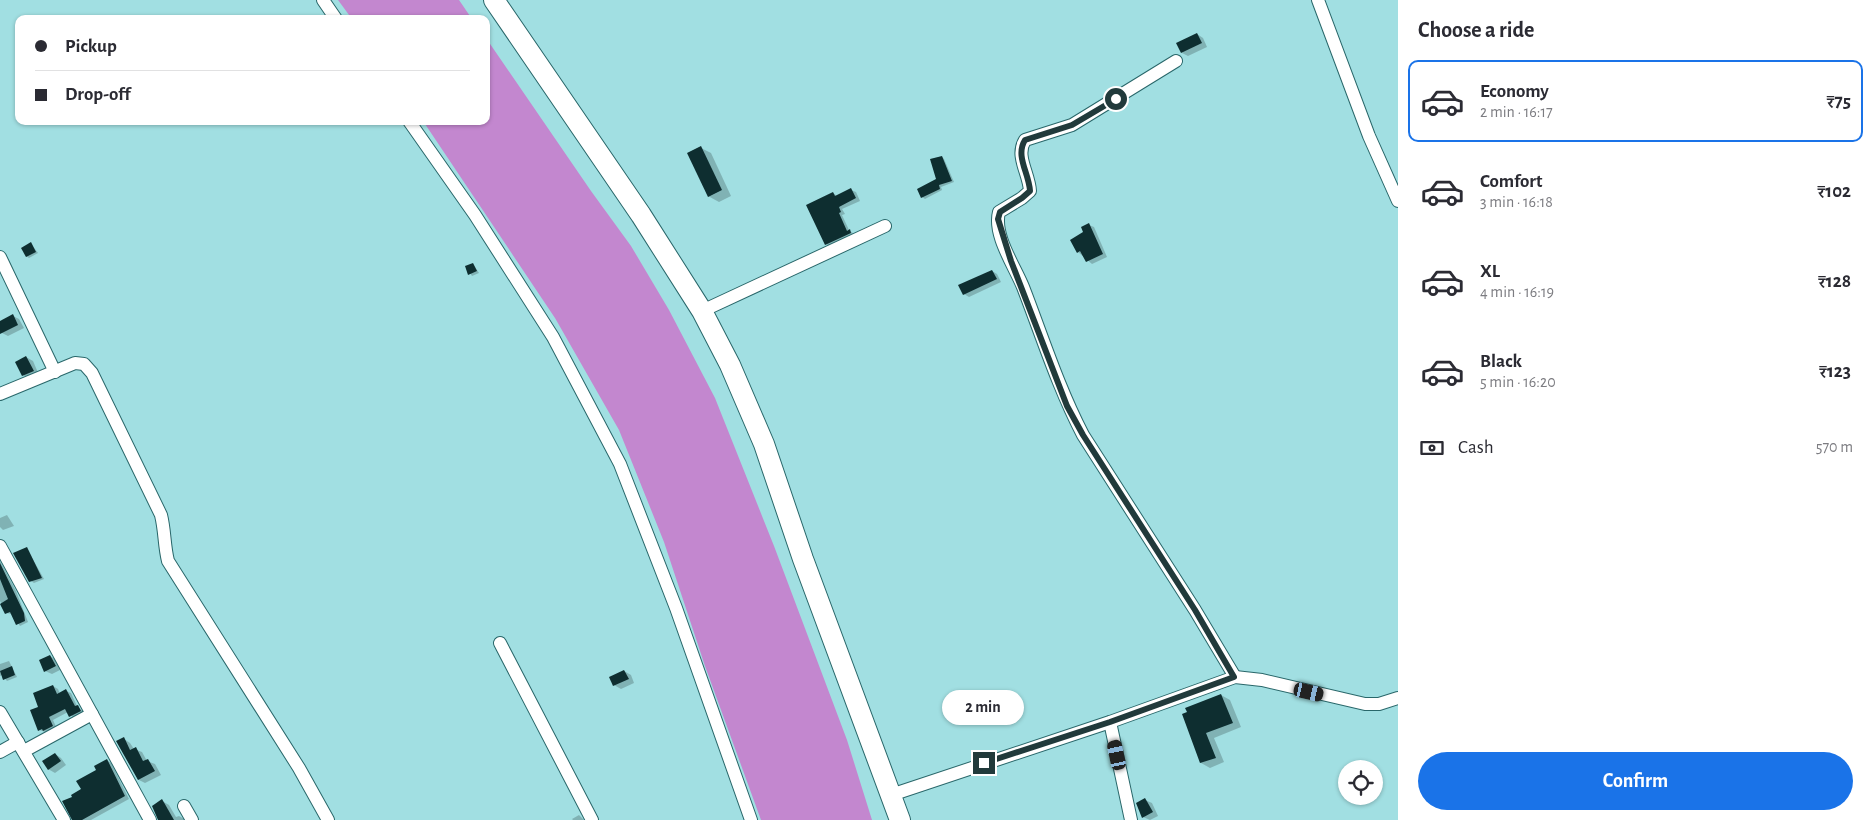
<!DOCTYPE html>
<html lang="en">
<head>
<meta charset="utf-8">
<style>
	body { margin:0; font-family:"Alegreya Sans",sans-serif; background:#f2f2f3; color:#2b2b33; height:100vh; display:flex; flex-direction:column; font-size:19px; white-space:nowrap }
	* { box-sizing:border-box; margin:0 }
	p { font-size:16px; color:#7c7c81 }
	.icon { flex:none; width:28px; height:28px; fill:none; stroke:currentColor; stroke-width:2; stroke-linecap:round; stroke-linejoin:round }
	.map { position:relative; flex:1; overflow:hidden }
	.panel { display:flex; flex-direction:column; background:#fff; width:475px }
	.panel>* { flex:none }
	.guide { position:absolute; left:15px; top:15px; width:475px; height:110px; border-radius:10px; box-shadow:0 1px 4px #0004; display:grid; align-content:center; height:110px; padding:0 20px; background:#fff }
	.buttons { position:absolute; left:1338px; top:760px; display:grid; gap:10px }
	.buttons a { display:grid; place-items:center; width:45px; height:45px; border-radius:50%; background:#fff; box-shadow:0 1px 4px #0004; font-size:25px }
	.end { position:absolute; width:22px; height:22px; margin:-11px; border:6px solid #213a3b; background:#fff; box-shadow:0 0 0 2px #fff }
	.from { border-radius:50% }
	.bubble { position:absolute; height:35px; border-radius:18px; background:#fff; box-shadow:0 1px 4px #0004; font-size:16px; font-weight:600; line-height:35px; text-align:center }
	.car { position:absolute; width:15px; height:30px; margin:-15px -8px; border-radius:6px; box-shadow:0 0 4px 1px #0007; background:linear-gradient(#222 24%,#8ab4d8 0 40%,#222 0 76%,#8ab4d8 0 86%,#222 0) }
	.guide b { display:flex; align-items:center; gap:18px; height:48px; font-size:19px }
	.guide b+b { border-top:1px solid #e1e1e2 }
	.guide i { width:12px; height:12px; background:#2b2b33 }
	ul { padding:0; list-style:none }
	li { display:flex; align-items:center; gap:15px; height:82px; margin:0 10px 8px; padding:0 10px; border:2px solid transparent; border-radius:10px }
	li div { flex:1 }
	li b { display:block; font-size:19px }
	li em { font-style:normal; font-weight:600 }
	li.selected { border-color:#1a73e8 }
	li>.icon { width:45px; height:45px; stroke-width:1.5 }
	h2 { padding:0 20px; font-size:22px; line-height:60px }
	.pay { display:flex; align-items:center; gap:12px; height:55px; padding:0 20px; font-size:19px }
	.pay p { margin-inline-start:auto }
	.primary-button { display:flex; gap:10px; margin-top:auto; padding:10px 20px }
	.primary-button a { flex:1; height:58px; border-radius:30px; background:#1a73e8; color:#fff; font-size:20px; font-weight:600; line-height:58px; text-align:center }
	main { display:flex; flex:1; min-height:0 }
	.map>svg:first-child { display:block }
	.water { fill:#c387cf }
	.shadow { fill:#0003 }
	.building { fill:#0e2e30 }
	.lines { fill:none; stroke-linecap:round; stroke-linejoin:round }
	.minor-casing { stroke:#29676a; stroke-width:14 }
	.primary-casing { stroke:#29676a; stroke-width:22 }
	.minor { stroke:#fff; stroke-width:12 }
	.primary { stroke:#fff; stroke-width:20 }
	.route { stroke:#213a3b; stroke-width:6 }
</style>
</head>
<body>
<main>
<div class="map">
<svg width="1398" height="820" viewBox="0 0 1398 820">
	<rect width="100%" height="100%" fill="#a1dfe2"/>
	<!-- water -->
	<g class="water">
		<polygon points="338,0 459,0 472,19 352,19"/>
		<polygon points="486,38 591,191 631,246 669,310 715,398 774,546 847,740 872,820 761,820 705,666 664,542 619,430 555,318 423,121 486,121"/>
	</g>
	<!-- shadow -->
	<g class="shadow">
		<polygon points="1197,34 1203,38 1207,47 1188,56 1182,53"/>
		<polygon points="701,148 711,153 731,196 719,202 708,196"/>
		<polygon points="942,157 944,159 954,182 941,187 942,190 925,199 922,197 938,180"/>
		<polygon points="851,190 856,192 860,201 842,209 845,214 842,215 849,230 855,235 830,246 826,244 833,193 837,196"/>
		<polygon points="1089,225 1094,227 1107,257 1092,264 1078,252"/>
		<polygon points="31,244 38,253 29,258 26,256"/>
		<polygon points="473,264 479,273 472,276 466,267"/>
		<polygon points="992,271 997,274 1001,282 969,297 964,294"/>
		<polygon points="13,316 19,319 24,328 8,336 2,333 0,322"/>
		<polygon points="26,357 33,361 39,375 29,379 23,375"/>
		<polygon points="7,515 14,526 3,530 0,527 0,518"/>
		<polygon points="27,549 44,579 34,583 31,581"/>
		<polygon points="0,561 16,591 28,622 20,626 12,614 6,613 0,601"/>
		<polygon points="50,656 57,660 62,669 52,674 45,671"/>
		<polygon points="9,661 17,677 7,681 2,675 0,676 0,664"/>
		<polygon points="624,671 631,675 634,683 621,689 614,685 611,677"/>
		<polygon points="53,686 58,689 60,694 66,691 71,693 77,706 85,713 75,719 68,712 53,720 57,729 49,733 39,730 40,708"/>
		<polygon points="1221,695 1230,700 1241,727 1214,738 1224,762 1210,768 1201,763 1184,715"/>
		<polygon points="124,739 130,743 134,749 142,752 147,761 155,764 161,775 145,783 139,780"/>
		<polygon points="55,754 61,758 66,765 55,773 48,769"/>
		<polygon points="107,760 111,763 129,799 91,820 73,820 73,798"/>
		<polygon points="1145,800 1152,803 1158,816 1150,820 1143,817"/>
		<polygon points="162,801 169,805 176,817 179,816 186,820 160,820"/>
		<polygon points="579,815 584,820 573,820 572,819"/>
	</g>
	<!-- building -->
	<g class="building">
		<polygon points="1197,33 1202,43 1181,53 1176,43"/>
		<polygon points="701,146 722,190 708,197 687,153"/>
		<polygon points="942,156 952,181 939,185 940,189 921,198 917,189 936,179 930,159"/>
		<polygon points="851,188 856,198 839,207 841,212 839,213 847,231 850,229 851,233 825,245 806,205 833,192 835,196"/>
		<polygon points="1089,223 1103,254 1086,262 1080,251 1077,253 1070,240 1083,232 1081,227"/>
		<polygon points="31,242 36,252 26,257 21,248"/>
		<polygon points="473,263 477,271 468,275 465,266"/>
		<polygon points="992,270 997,279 963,295 958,285"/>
		<polygon points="13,314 18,325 0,334 0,321"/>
		<polygon points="26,356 34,371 22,376 15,362"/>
		<polygon points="27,547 42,578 29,582 13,553"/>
		<polygon points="0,563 24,613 25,621 16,625 10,612 5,614 0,604 8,599 0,579"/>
		<polygon points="50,655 56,666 44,672 39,660"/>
		<polygon points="12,666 15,675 3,680 0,671"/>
		<polygon points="624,670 629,679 613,686 609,677"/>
		<polygon points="53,685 57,694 66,689 75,706 78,705 81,711 69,717 65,709 49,717 53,726 43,731 42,729 38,731 30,710 38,707 33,693"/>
		<polygon points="1221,694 1233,723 1206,733 1216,758 1200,763 1182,714 1187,712 1185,708"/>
		<polygon points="124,737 130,750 136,747 143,761 148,759 155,771 138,780 116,741"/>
		<polygon points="55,753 61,761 48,770 42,761"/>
		<polygon points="107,759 125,796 82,820 72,820 62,801 72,797 71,795 81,789 76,781 96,770 94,766"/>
		<polygon points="1145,798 1153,812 1142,818 1136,803"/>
		<polygon points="162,799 174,820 158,820 152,806"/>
	</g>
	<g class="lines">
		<defs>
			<g id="minor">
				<polyline points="323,0 336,19"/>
				<polyline points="1318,0 1369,136 1398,201"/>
				<path d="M1176,61L1072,125L1025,140C1015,156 1029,173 1030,191L1022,198L999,212C993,235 1014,265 1023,287C1042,336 1058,387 1083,435L1195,610L1235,677"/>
				<polyline points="409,121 475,215 553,337 620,464 676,608 751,820"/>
				<polyline points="0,257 55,372"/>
				<polyline points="702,311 885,226"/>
				<path d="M0,394L75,363L84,364L92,373L161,515C165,531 164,545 168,561L299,768L328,820"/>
				<polyline points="0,546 150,820"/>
				<polyline points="500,643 592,820"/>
				<polyline points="0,712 64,820"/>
				<polyline points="1110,722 1131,820"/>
				<polyline points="24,751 92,714"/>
				<polyline points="0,752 18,742"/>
				<polyline points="891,795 1110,722 1235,677 1262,680 1365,704 1379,704 1398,698"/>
				<polyline points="184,806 192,820"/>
			</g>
			<polyline id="primary" points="494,0 641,215 702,311 730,365 764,444 803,559 900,820"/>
		</defs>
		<!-- minor casing -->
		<use href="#minor" class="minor-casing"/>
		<!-- primary casing -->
		<use href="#primary" class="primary-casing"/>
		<!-- minor -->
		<use href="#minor" class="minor"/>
		<!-- primary -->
		<use href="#primary" class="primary"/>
	</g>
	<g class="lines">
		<!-- route -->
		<path class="route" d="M984,763L1110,722L1234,677L1195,610L1083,435L1067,406L1011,261L998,219L1000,212L1022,198L1030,191C1029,173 1015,156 1025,140L1072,125L1116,99"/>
	</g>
</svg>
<div class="buttons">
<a><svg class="icon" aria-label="locate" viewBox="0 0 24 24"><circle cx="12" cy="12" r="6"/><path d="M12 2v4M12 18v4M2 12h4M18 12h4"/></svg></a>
</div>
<i class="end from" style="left:1116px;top:99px"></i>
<i class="end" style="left:984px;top:763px"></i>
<div class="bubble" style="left:942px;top:690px;width:82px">2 min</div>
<i class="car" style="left:1309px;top:692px;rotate:103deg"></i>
<i class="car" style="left:1117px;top:755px;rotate:348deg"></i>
<div class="guide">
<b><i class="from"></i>Pickup</b>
<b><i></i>Drop-off</b>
</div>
</div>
<section class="panel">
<h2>Choose a ride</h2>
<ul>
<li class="selected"><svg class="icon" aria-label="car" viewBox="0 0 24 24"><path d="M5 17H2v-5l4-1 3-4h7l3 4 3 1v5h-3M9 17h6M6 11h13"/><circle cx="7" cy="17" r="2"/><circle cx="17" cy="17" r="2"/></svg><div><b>Economy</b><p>2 min · 16:17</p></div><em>₹75</em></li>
<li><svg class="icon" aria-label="car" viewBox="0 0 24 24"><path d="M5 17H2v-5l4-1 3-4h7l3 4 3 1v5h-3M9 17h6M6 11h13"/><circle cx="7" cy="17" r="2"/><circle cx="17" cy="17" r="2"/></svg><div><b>Comfort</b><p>3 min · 16:18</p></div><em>₹102</em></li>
<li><svg class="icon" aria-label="car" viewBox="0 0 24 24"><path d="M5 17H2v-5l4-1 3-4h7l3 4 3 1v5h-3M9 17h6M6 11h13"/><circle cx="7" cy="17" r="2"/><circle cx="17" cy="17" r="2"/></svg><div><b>XL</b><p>4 min · 16:19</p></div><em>₹128</em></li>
<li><svg class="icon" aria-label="car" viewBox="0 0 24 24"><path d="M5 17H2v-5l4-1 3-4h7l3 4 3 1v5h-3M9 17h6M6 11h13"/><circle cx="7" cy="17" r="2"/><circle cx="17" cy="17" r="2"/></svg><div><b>Black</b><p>5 min · 16:20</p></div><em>₹123</em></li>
</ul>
<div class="pay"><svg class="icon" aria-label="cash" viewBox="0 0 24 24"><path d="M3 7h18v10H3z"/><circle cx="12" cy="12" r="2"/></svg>Cash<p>570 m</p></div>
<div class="primary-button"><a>Confirm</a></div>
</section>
</main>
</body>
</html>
